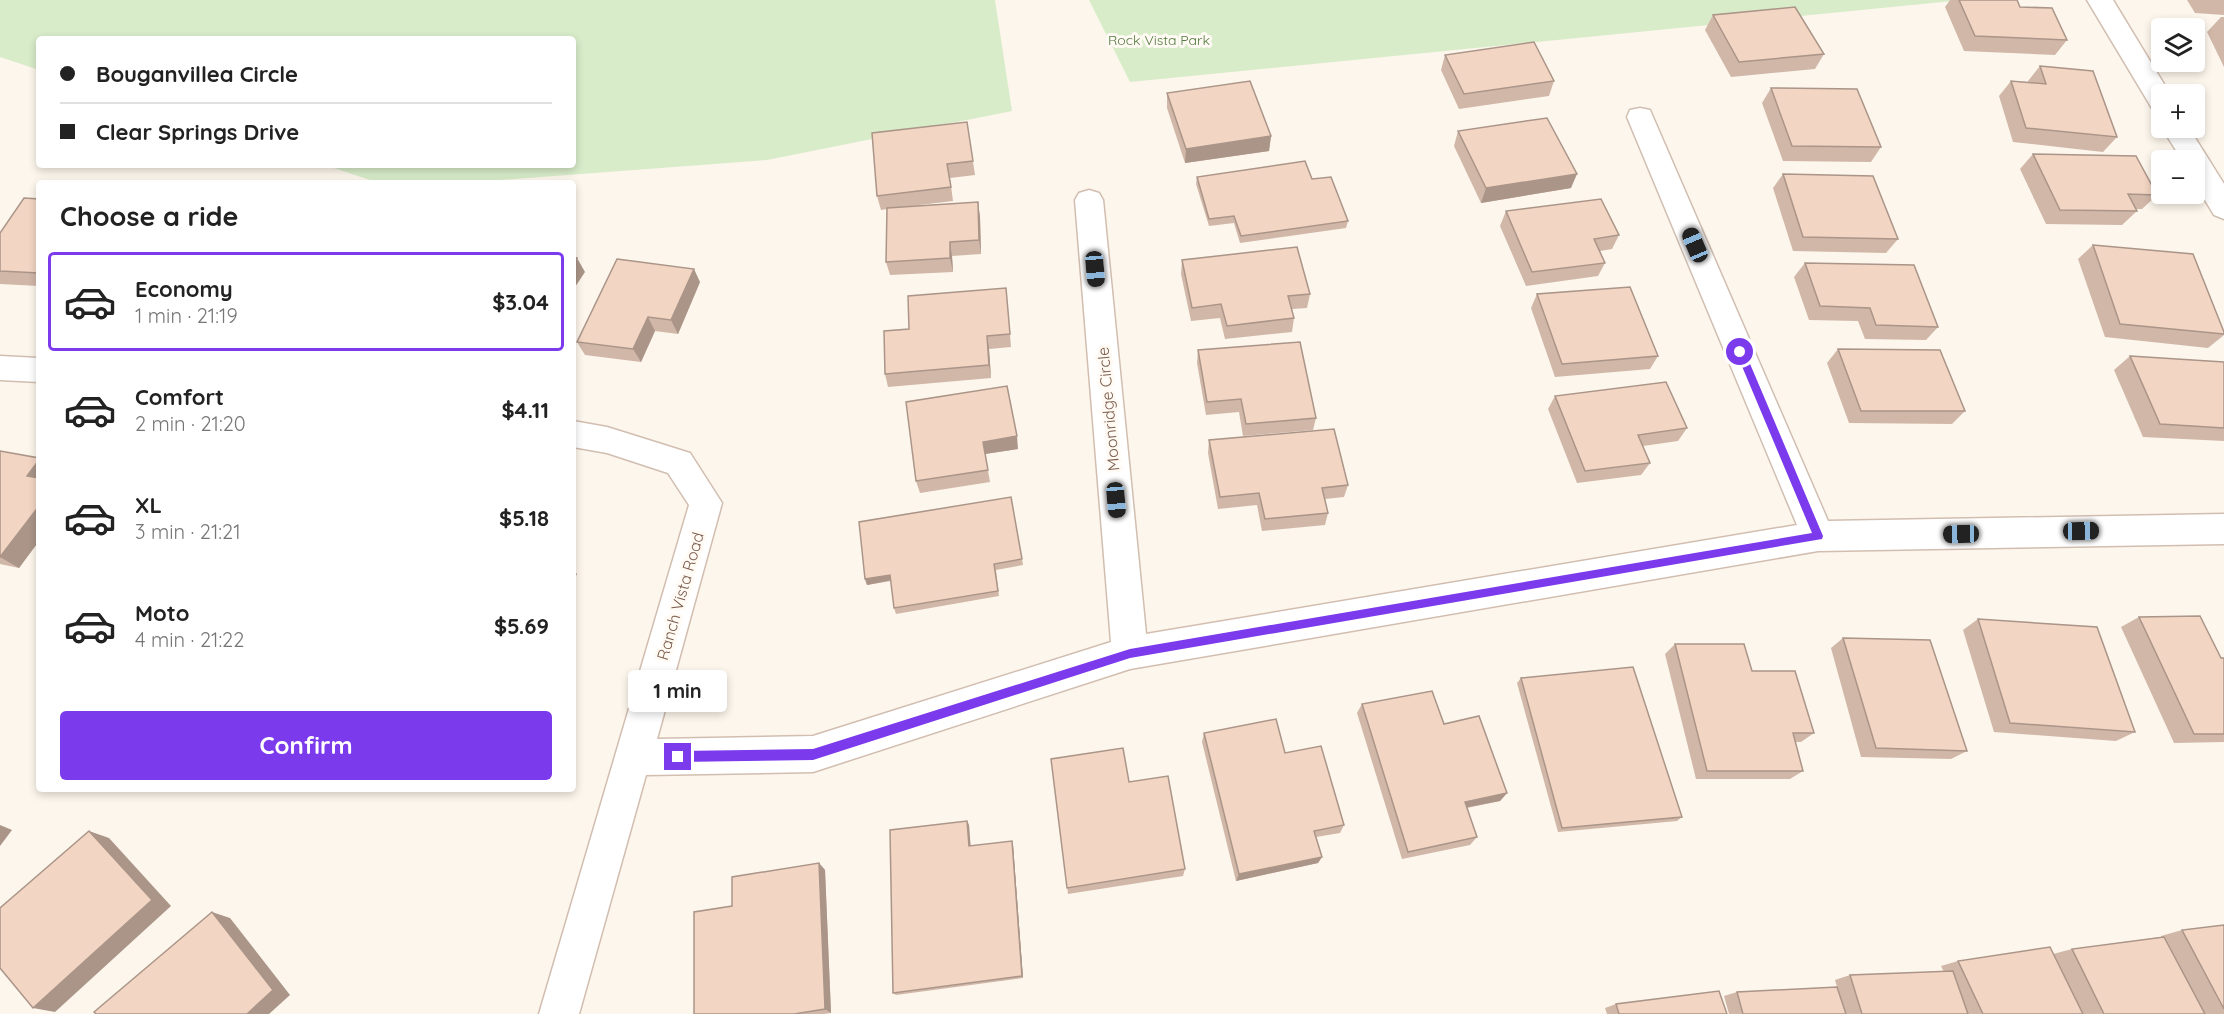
<!DOCTYPE html>
<html lang="en">
<head>
<meta charset="utf-8">
<style>
	body { margin:0; font-family:Quicksand,sans-serif; background:#f6f6f6; color:#222; height:100vh; display:flex; flex-direction:column; font-size:22px; white-space:nowrap }
	* { box-sizing:border-box; margin:0 }
	p { font-size:20px; color:#767676 }
	.icon { flex:none; width:33px; height:33px; fill:none; stroke:currentColor; stroke-width:2; stroke-linecap:round; stroke-linejoin:round }
	.map { position:relative; flex:1; overflow:hidden }
	.side { position:absolute; left:36px; top:180px; width:540px; height:612px; display:flex; flex-direction:column; background:#fff; border-radius:6px; box-shadow:0 3px 9px #0003 }
	.side>* { flex:none }
	.top-card { position:absolute; left:36px; top:36px; width:540px; height:132px; border-radius:6px; box-shadow:0 3px 9px #0003; display:grid; align-content:center; height:132px; padding:0 24px; background:#fff }
	.controls { position:absolute; left:2151px; top:18px; display:grid; gap:12px }
	.controls a { display:grid; place-items:center; width:54px; height:54px; border-radius:6px; background:#fff; box-shadow:0 3px 9px #0003; font-size:30px }
	.end { position:absolute; width:27px; height:27px; margin:-14px; border:8px solid #7c3aed; background:#fff; box-shadow:0 0 0 3px #fff }
	.from { border-radius:50% }
	.bubble { position:absolute; height:42px; border-radius:6px; background:#fff; box-shadow:0 3px 9px #0003; font-size:20px; font-weight:700; line-height:42px; text-align:center }
	.car { position:absolute; width:18px; height:36px; margin:-18px -9px; border-radius:8px; box-shadow:0 0 4px 2px #0007; background:linear-gradient(#222 24%,#8ab4d8 0 40%,#222 0 76%,#8ab4d8 0 86%,#222 0) }
	.top-card b { display:flex; align-items:center; gap:21px; height:57px; font-size:22px }
	.top-card b+b { border-top:2px solid #e0e0e0 }
	.top-card i { width:15px; height:15px; background:#222 }
	ul { padding:0; list-style:none }
	li { display:flex; align-items:center; gap:18px; height:99px; margin:0 12px 9px; padding:0 12px; border:3px solid transparent; border-radius:6px }
	li div { flex:1 }
	li b { display:block; font-size:22px }
	li em { font-style:normal; font-weight:700 }
	li.selected { border-color:#7c3aed }
	li>.icon { width:54px; height:54px; stroke-width:1.5 }
	h2 { padding:0 24px; font-size:27px; line-height:72px }
	.primary-button { display:flex; gap:12px; margin-top:auto; padding:12px 24px }
	.primary-button a { flex:1; height:69px; border-radius:6px; background:#7c3aed; color:#fff; font-size:24px; font-weight:700; line-height:69px; text-align:center }
	.map>svg:first-child { display:block }
	.green { fill:#d8ecc9 }
	.lines { fill:none; stroke-linecap:round; stroke-linejoin:round }
	.minor-casing { stroke:#d1beb0; stroke-width:3 }
	.minor { fill:#fff; fill-rule:evenodd }
	.wall { fill:#d1b7a8 }
	.shaded-wall { fill:#aa9588 }
	.building { fill:#f3d5c3; stroke:#aa9588; stroke-width:1.5 }
	.route { fill:#7c3aed }
	.labels { text-anchor:middle; dominant-baseline:central; stroke-width:6; stroke-linejoin:round; paint-order:stroke }
	.far-park-label { font-size:14px; fill:#537a41; stroke:#fffaf3 }
	.street-label { font-size:16px; fill:#7a5c4d; stroke:#fffaf3 }
</style>
</head>
<body>
<div class="map">
<svg width="2224" height="1014" viewBox="0 0 2224 1014">
	<rect width="100%" height="100%" fill="#fdf6ec"/>
	<!-- green -->
	<g class="green">
		<polygon points="0,0 995,0 1012,111 767,160 460,183 379,183 325,165 573,165 573,39 39,39 39,70 0,57"/>
		<polygon points="1089,0 1963,0 1130,82"/>
	</g>
	<g class="lines">
		<defs>
			<g id="minor">
				<polygon points="2087,0 2113,0 2170,94 2162,94 2162,112 2153,110"/>
				<polygon points="1640,108 1650,110 1653,117 1828,521 2224,514 2224,544 1818,551 1130,669 813,772 646,775 579,1014 539,1014 689,505 668,473 607,453 573,447 573,421 607,427 690,453 722,503 657,739 813,736 1111,642 1075,200 1079,193 1089,190 1099,193 1103,200 1146,634 1797,525 1627,117 1630,110"/>
				<polygon points="2162,128 2189,128 2224,184 2224,219 2214,215 2194,182 2194,160 2182,160"/>
				<polygon points="0,356 39,358 39,382 0,380"/>
			</g>
		</defs>
		<!-- minor casing -->
		<use href="#minor" class="minor-casing"/>
		<!-- minor -->
		<use href="#minor" class="minor"/>
	</g>
	<!-- wall -->
	<g class="wall">
		<polygon points="1950,0 2017,0 2020,7 2067,40 2055,55 1964,51 1945,7"/>
		<polygon points="2187,0 2224,0 2224,15 2195,13"/>
		<polygon points="1713,15 1824,54 1815,69 1731,77 1705,30"/>
		<polygon points="2221,17 2224,17 2224,67 2207,32"/>
		<polygon points="1445,55 1554,81 1549,96 1459,109 1441,70"/>
		<polygon points="2040,66 2117,137 2103,152 2013,142 1999,96 2011,81 2028,82 2028,81"/>
		<polygon points="1771,88 1881,147 1871,162 1783,161 1762,103"/>
		<polygon points="1167,93 1271,136 1269,151 1185,163 1167,108"/>
		<polygon points="967,122 975,175 950,178 953,201 911,206 978,202 980,217 981,254 952,256 953,272 890,275 886,262 887,209 881,210 877,196"/>
		<polygon points="1458,131 1571,188 1481,203 1454,146"/>
		<polygon points="2033,154 2157,195 2142,209 2136,209 2137,211 2122,225 2046,224 2020,169"/>
		<polygon points="1783,174 1898,239 1886,253 1793,251 1773,188"/>
		<polygon points="1197,177 1312,179 1348,221 1346,228 1240,243 1234,223 1209,226 1196,184"/>
		<polygon points="39,199 39,286 0,284 0,233"/>
		<polygon points="1506,211 1619,235 1612,249 1600,251 1605,263 1598,276 1526,286 1500,226"/>
		<polygon points="2093,245 2224,334 2224,335 2208,348 2105,337 2078,259"/>
		<polygon points="1182,260 1310,294 1307,308 1292,309 1294,318 1292,332 1225,339 1220,318 1191,321 1181,274"/>
		<polygon points="1805,263 1938,327 1926,340 1865,339 1858,321 1809,320 1794,277"/>
		<polygon points="700,282 678,334 655,331 641,362 585,355 577,342"/>
		<polygon points="1006,288 1011,347 989,349 991,378 888,387 885,374 909,329"/>
		<polygon points="1537,294 1658,356 1650,369 1555,377 1531,308"/>
		<polygon points="1838,349 1965,411 1952,424 1849,423 1827,363"/>
		<polygon points="1198,350 1316,418 1313,430 1243,436 1239,412 1206,415 1197,363"/>
		<polygon points="2130,356 2224,362 2224,441 2143,437 2114,370"/>
		<polygon points="1555,396 1687,428 1678,441 1643,446 1650,463 1641,475 1577,483 1548,409"/>
		<polygon points="906,402 1018,449 985,454 990,482 920,493 916,481"/>
		<polygon points="1209,440 1348,485 1344,497 1325,499 1328,513 1325,525 1262,531 1257,505 1218,509 1208,453"/>
		<polygon points="0,451 39,458 39,541 19,568 0,564"/>
		<polygon points="1011,497 1023,565 996,570 999,596 896,614 894,608 891,581 867,585 865,579"/>
		<polygon points="2139,617 2221,658 2224,658 2224,742 2174,743 2121,627"/>
		<polygon points="1978,619 2135,732 2116,741 1994,732 1963,630"/>
		<polygon points="1843,638 1967,751 1951,759 1861,757 1831,648"/>
		<polygon points="1675,644 1752,671 1814,733 1801,742 1795,742 1803,771 1790,779 1696,779 1665,654"/>
		<polygon points="1521,678 1682,817 1677,821 1558,832 1517,683"/>
		<polygon points="1362,704 1507,793 1500,801 1467,808 1477,837 1470,845 1402,859 1357,713"/>
		<polygon points="1204,733 1285,753 1344,825 1340,833 1316,837 1322,857 1318,863 1236,881 1202,742"/>
		<polygon points="1051,759 1129,782 1185,869 1183,876 1068,894"/>
		<polygon points="967,821 969,825 970,846 1013,845 1023,978 896,995 893,993"/>
		<polygon points="819,863 825,870 831,1013 824,1014 694,1014 732,906"/>
		<polygon points="2224,925 2224,1014 1729,1014 1724,996 1737,992 1837,987 1835,980 1850,975 1944,972 1941,966 1958,961 2053,954 2072,949 2161,937 2161,936 2182,930"/>
		<polygon points="1616,1004 1727,1014 1607,1014 1605,1008"/>
	</g>
	<!-- shaded-wall -->
	<g class="shaded-wall">
		<polygon points="1271,136 1269,151 1185,163 1186,149"/>
		<polygon points="1577,174 1571,188 1481,203 1486,188"/>
		<polygon points="978,202 980,217 981,254 979,240"/>
		<polygon points="950,242 952,256 953,272 950,258"/>
		<polygon points="577,258 585,272 573,290 573,264"/>
		<polygon points="694,269 700,282 678,334 671,320"/>
		<polygon points="648,317 655,331 641,362 633,349"/>
		<polygon points="987,336 989,349 991,378 989,365"/>
		<polygon points="1017,436 1018,449 985,454 983,442"/>
		<polygon points="39,460 39,484 27,476"/>
		<polygon points="39,506 39,541 19,568 0,557"/>
		<polygon points="573,569 577,574 573,581"/>
		<polygon points="890,575 892,580 867,585 865,579"/>
		<polygon points="1507,793 1500,801 1458,809 1465,802"/>
		<polygon points="967,821 969,825 971,850 969,846"/>
		<polygon points="0,825 12,830 0,846"/>
		<polygon points="89,831 109,838 171,906 55,1012 33,1008"/>
		<polygon points="1012,841 1013,845 1023,978 1022,976"/>
		<polygon points="1322,857 1318,863 1236,881 1239,874"/>
		<polygon points="819,863 825,870 831,1013 825,1009"/>
		<polygon points="212,912 230,918 290,995 269,1014 247,1014"/>
	</g>
	<!-- building -->
	<g class="building">
		<polygon points="1959,0 2017,0 2020,7 2052,8 2067,40 1975,36"/>
		<polygon points="1795,7 1824,54 1739,62 1713,15"/>
		<polygon points="1534,42 1554,81 1464,94 1445,55"/>
		<polygon points="2040,66 2093,71 2117,137 2026,128 2011,81 2046,84"/>
		<polygon points="1250,81 1271,136 1186,149 1167,93"/>
		<polygon points="1771,88 1857,89 1881,147 1792,146"/>
		<polygon points="1547,118 1577,174 1486,188 1458,131"/>
		<polygon points="967,122 973,161 947,164 951,187 877,196 872,133"/>
		<polygon points="2033,154 2136,156 2157,195 2128,194 2137,211 2060,210"/>
		<polygon points="1305,161 1312,179 1331,177 1348,221 1241,236 1234,216 1209,219 1197,177"/>
		<polygon points="1783,174 1873,176 1898,239 1803,237"/>
		<polygon points="24,198 39,199 39,273 0,271 0,233"/>
		<polygon points="1601,199 1619,235 1594,239 1605,263 1532,272 1506,211"/>
		<polygon points="978,202 979,240 950,242 950,258 886,262 887,208"/>
		<polygon points="2093,245 2193,254 2224,332 2224,334 2120,324"/>
		<polygon points="1297,247 1310,294 1288,296 1294,318 1227,326 1221,304 1192,308 1182,260"/>
		<polygon points="573,257 577,258 573,264"/>
		<polygon points="617,259 694,269 671,320 648,317 633,349 577,342"/>
		<polygon points="1805,263 1914,265 1938,327 1876,325 1870,308 1820,306"/>
		<polygon points="1630,287 1658,356 1562,364 1537,294"/>
		<polygon points="1006,288 1010,334 987,336 989,365 885,374 884,331 909,329 908,296"/>
		<polygon points="1300,342 1316,418 1246,424 1241,399 1207,402 1198,350"/>
		<polygon points="1838,349 1940,350 1965,411 1861,411"/>
		<polygon points="2130,356 2224,362 2224,428 2160,424"/>
		<polygon points="1666,382 1687,428 1638,435 1650,463 1585,471 1555,396"/>
		<polygon points="1007,386 1017,436 983,442 988,470 916,481 906,402"/>
		<polygon points="1334,429 1348,485 1322,488 1328,513 1265,519 1259,493 1220,497 1209,440"/>
		<polygon points="0,451 39,458 39,460 27,476 39,478 39,506 0,557"/>
		<polygon points="1011,497 1022,559 994,564 998,591 894,608 890,575 865,579 859,522"/>
		<polygon points="2200,616 2221,658 2224,658 2224,734 2194,734 2139,617"/>
		<polygon points="1978,619 2097,627 2135,732 2010,723"/>
		<polygon points="1843,638 1930,640 1967,751 1876,748"/>
		<polygon points="1675,644 1744,644 1752,671 1795,671 1814,733 1793,733 1803,771 1707,771"/>
		<polygon points="1633,667 1682,817 1562,828 1521,678"/>
		<polygon points="1432,691 1444,724 1479,716 1507,793 1465,802 1477,837 1408,852 1362,704"/>
		<polygon points="1276,719 1285,753 1321,746 1344,825 1314,831 1322,857 1239,874 1204,733"/>
		<polygon points="1123,748 1129,782 1168,776 1185,869 1067,888 1051,759"/>
		<polygon points="967,821 969,846 1012,841 1022,976 893,993 890,830"/>
		<polygon points="89,831 152,900 33,1008 0,968 0,908"/>
		<polygon points="819,863 825,1009 794,1014 694,1014 694,912 732,906 732,877"/>
		<polygon points="212,912 273,990 247,1014 96,1014 94,1012"/>
		<polygon points="2224,925 2224,1009 2182,930"/>
		<polygon points="2164,937 2205,1014 2104,1014 2072,949"/>
		<polygon points="2050,947 2083,1014 1983,1014 1958,961"/>
		<polygon points="1953,971 1968,1014 1862,1014 1850,975"/>
		<polygon points="1837,987 1846,1014 1743,1014 1737,992"/>
		<polygon points="1719,991 1727,1014 1619,1014 1616,1004"/>
	</g>
	<!-- route -->
	<polygon class="route" points="1740,349 1745,352 1823,536 1822,539 1130,658 813,760 678,762 672,757 678,751 813,749 1130,649 1812,533 1736,352"/>
	<g class="labels">
		<!-- far-park labels -->
		<g class="far-park-label">
			<text x="1159" y="40">Rock Vista Park</text>
		</g>
		<!-- street labels -->
		<g class="street-label">
			<text transform="translate(1108 409) rotate(-95)">Moonridge Circle</text>
			<text transform="translate(680 596) rotate(-74)">Ranch Vista Road</text>
		</g>
	</g>
</svg>
<div class="controls">
<a><svg class="icon" aria-label="layers" viewBox="0 0 24 24"><path d="M12 4l9 5-9 5-9-5zM3 14l9 5 9-5"/></svg></a>
<a>+</a>
<a>−</a>
</div>
<i class="end from" style="left:1740px;top:352px"></i>
<i class="end" style="left:678px;top:757px"></i>
<div class="bubble" style="left:628px;top:670px;width:99px">1 min</div>
<i class="car" style="left:1695px;top:245px;rotate:337deg"></i>
<i class="car" style="left:1095px;top:269px;rotate:175deg"></i>
<i class="car" style="left:1116px;top:500px;rotate:175deg"></i>
<i class="car" style="left:2081px;top:531px;rotate:89deg"></i>
<i class="car" style="left:1961px;top:534px;rotate:269deg"></i>
<div class="top-card">
<b><i class="from"></i>Bouganvillea Circle</b>
<b><i></i>Clear Springs Drive</b>
</div>
<section class="side">
<h2>Choose a ride</h2>
<ul>
<li class="selected"><svg class="icon" aria-label="car" viewBox="0 0 24 24"><path d="M5 17H2v-5l4-1 3-4h7l3 4 3 1v5h-3M9 17h6M6 11h13"/><circle cx="7" cy="17" r="2"/><circle cx="17" cy="17" r="2"/></svg><div><b>Economy</b><p>1 min · 21:19</p></div><em>$3.04</em></li>
<li><svg class="icon" aria-label="car" viewBox="0 0 24 24"><path d="M5 17H2v-5l4-1 3-4h7l3 4 3 1v5h-3M9 17h6M6 11h13"/><circle cx="7" cy="17" r="2"/><circle cx="17" cy="17" r="2"/></svg><div><b>Comfort</b><p>2 min · 21:20</p></div><em>$4.11</em></li>
<li><svg class="icon" aria-label="car" viewBox="0 0 24 24"><path d="M5 17H2v-5l4-1 3-4h7l3 4 3 1v5h-3M9 17h6M6 11h13"/><circle cx="7" cy="17" r="2"/><circle cx="17" cy="17" r="2"/></svg><div><b>XL</b><p>3 min · 21:21</p></div><em>$5.18</em></li>
<li><svg class="icon" aria-label="car" viewBox="0 0 24 24"><path d="M5 17H2v-5l4-1 3-4h7l3 4 3 1v5h-3M9 17h6M6 11h13"/><circle cx="7" cy="17" r="2"/><circle cx="17" cy="17" r="2"/></svg><div><b>Moto</b><p>4 min · 21:22</p></div><em>$5.69</em></li>
</ul>
<div class="primary-button"><a>Confirm</a></div>
</section>
</div>
</body>
</html>
